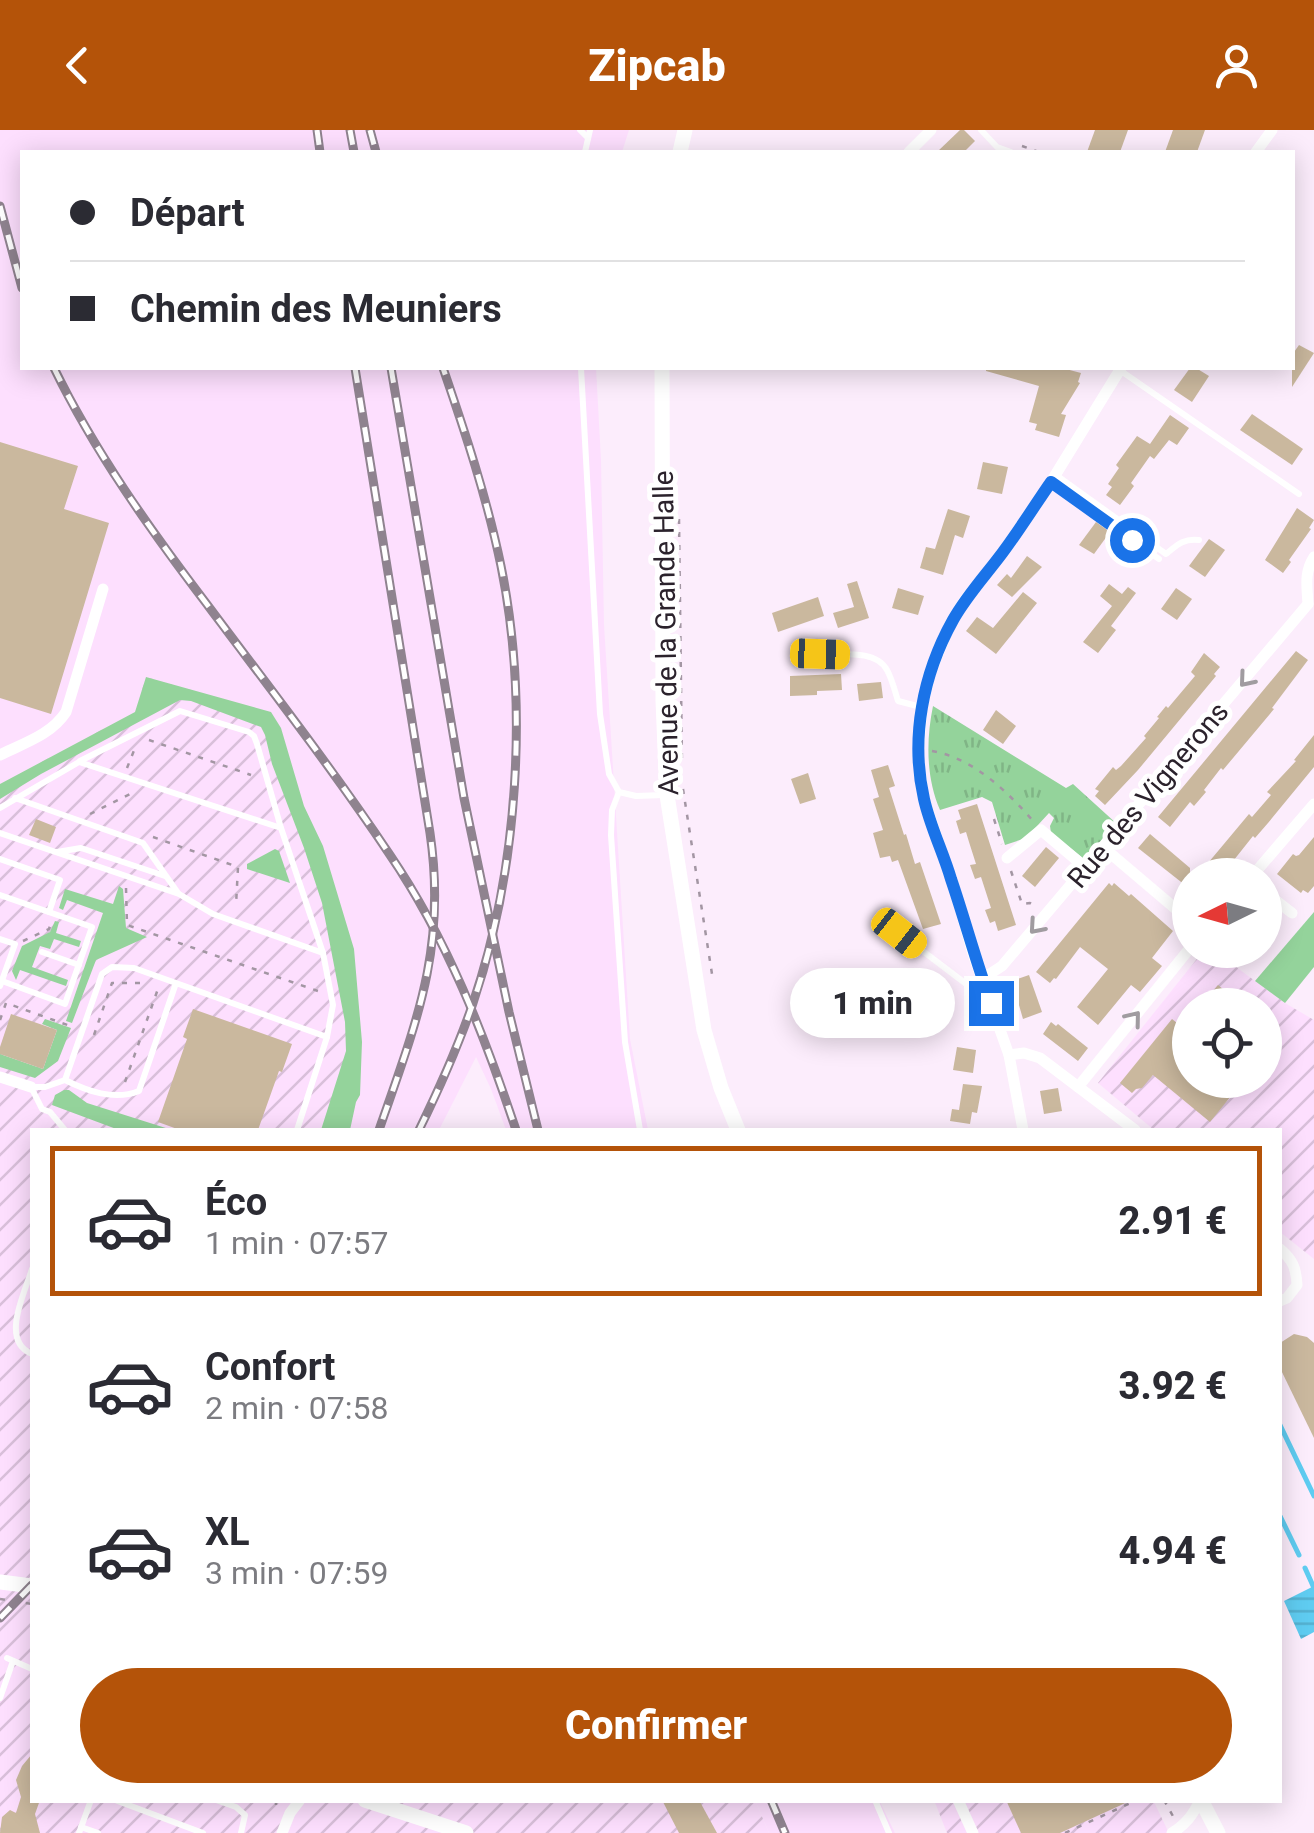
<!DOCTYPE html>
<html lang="fr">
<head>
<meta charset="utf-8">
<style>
	body { margin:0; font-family:Roboto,sans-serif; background:#f7f7f7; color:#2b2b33; height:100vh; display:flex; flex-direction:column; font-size:38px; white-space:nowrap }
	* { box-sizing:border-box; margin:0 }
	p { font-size:32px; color:#7c7c81 }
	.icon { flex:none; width:55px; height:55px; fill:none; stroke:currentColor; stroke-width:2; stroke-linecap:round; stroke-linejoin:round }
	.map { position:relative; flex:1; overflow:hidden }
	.sheet { position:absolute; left:30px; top:998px; width:1252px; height:675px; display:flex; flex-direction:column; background:#fff; border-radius:0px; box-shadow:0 5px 25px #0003 }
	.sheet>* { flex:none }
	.hud { position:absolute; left:20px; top:20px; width:1275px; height:220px; border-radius:0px; box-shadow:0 5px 25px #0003; display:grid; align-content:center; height:220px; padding:0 50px; background:#fff }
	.needle { width:65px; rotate:265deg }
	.tools { position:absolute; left:1172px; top:728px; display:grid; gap:20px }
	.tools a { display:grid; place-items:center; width:110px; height:110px; border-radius:50%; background:#fff; box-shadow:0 5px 25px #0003; font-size:50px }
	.end { position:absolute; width:45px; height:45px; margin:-22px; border:12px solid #1a73e8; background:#fff; box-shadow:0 0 0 5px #fff }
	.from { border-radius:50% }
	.bubble { position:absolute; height:70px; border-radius:35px; background:#fff; box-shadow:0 5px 25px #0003; font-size:32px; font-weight:800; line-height:70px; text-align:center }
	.car { position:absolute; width:30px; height:60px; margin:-30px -15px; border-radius:12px; box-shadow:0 0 8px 2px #0007; background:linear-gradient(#f5c518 24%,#345 0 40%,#f5c518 0 76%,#345 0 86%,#f5c518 0) }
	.hud b { display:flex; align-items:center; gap:35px; height:95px; font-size:38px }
	.hud b+b { border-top:2px solid #e1e1e2 }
	.hud i { width:25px; height:25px; background:#2b2b33 }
	ul { padding:18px 0 0; list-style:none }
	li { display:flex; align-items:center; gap:30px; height:150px; margin:0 20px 15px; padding:0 30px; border:5px solid transparent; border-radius:0px }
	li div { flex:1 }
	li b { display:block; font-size:38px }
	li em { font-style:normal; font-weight:800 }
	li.selected { border-color:#b45309 }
	li>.icon { width:90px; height:90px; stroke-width:1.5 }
	.cta { display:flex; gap:20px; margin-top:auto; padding:20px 50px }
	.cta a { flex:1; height:115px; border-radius:60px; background:#b45309; color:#fff; font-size:40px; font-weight:800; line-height:115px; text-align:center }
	header { display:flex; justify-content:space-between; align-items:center; height:130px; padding:0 50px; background:#b45309; color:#fff; font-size:45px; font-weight:800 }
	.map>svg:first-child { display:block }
	.built { fill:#fddffe }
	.industrial { fill:url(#industrial-furrows); fill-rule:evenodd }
	.green { fill:#94d39b }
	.park { fill:url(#park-tufts) }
	.water { fill:url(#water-rules) }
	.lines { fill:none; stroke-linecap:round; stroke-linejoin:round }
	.stream { stroke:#5fccf1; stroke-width:5 }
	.building { fill:#cab89e }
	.path { stroke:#a396a3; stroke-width:2.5; stroke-dasharray:5 8; stroke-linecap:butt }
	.service { stroke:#fff; stroke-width:6 }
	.minor { stroke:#fff; stroke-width:11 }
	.tertiary { stroke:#fff; stroke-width:15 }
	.rail-casing { stroke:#8f838f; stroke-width:9 }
	.rail { stroke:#fff; stroke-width:5; stroke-dasharray:15; stroke-linecap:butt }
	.oneway { stroke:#a09ca0 }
	.route { stroke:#1a73e8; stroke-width:12 }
	.labels { text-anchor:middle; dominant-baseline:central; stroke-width:10; stroke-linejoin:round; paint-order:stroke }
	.street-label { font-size:28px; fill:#2b222c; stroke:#fff }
</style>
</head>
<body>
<header><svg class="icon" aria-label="back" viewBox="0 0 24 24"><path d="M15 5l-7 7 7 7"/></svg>Zipcab<svg class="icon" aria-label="person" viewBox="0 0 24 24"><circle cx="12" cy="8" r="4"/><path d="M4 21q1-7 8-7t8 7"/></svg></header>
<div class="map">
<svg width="1314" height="1703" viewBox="0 0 1314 1703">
	<defs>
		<pattern id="industrial-furrows" width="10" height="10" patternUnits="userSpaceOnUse" patternTransform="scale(2.5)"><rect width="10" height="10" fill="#fddffe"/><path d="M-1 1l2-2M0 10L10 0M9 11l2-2" fill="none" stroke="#d9bfda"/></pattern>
		<pattern id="park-tufts" width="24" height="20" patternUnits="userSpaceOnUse" patternTransform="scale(2.5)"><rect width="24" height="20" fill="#94d39b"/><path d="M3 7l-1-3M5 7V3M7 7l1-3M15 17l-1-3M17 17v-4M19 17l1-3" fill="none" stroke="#80b586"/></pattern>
		<pattern id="water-rules" width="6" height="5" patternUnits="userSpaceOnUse" patternTransform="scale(2.5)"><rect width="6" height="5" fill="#5fccf1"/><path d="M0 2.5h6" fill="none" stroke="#53afcf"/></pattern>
	</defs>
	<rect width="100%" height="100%" fill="#fcedfc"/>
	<!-- built -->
	<g class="built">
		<polygon points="0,0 629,0 622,22 22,22 22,238 596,238 601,330 604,495 630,909 648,1000 506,1000 491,959 476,927 439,1000 346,1000 135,582 0,654"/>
		<polygon points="755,1670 879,1670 895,1703 769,1703"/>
	</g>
	<!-- industrial -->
	<g class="industrial">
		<polygon points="146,547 264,581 351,846 346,1000 32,1000 32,1670 755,1670 769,1703 0,1703 0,654 135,582"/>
		<path d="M1204,820H1213L1285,873L1314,890V1129L1280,1102V1000H1154L1098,953ZM1190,875H1265V950H1190Z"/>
		<polygon points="934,1670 1153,1670 1169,1703 947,1703"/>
	</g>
	<!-- green -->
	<g class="green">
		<polygon points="146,547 271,582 281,598 304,676 323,716 354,819 362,912 360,965 356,972 350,1000 321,1000 346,921 345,892 322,773 304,718 272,634 265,605 261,597 191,571 180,570 41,644 0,669 0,654 135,582"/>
		<polygon points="275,719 279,721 290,753 247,739 247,734"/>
		<polygon points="119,756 123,759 126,798 147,807 96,830 72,893 66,891 103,783 67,770 63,780 59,778 65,759 113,774"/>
		<polygon points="1314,782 1314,837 1285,873 1255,851"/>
		<polygon points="55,791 59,792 56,803 81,811 79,817 54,809 50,819 40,816 32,837 68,850 66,856 20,840 16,850 12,841 22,816 50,802"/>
		<polygon points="45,889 71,898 58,931 35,948 0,937 0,924 43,939 57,900 42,894"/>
		<polygon points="64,960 69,960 87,973 172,1000 119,1000 52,975 55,965"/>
	</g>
	<!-- park -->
	<path class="park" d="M933,576L1066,658L1073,654L1117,694L1088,732L1051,703L1050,696L1054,688L1049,683L1026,708L1005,715L992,672L982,667L940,680C926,648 926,610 933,576Z"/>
	<!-- water -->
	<polygon class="water" points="1314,1456 1314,1502 1301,1509 1284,1471"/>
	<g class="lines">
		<!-- stream -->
		<g class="stream">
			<polyline points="1280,1295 1314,1366"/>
			<polyline points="1280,1386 1299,1425"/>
			<polyline points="1305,1438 1314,1458"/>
		</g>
	</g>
	<!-- building -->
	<g class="building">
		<polygon points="960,0 964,0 975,11 964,22 937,22"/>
		<polygon points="1095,0 1128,0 1120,22 1087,22"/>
		<polygon points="1173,0 1205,0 1197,22 1165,22"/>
		<polygon points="1299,215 1314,223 1292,257 1292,225"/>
		<polygon points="986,238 1062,238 1081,243 1078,252 1080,253 1061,284 1066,285 1059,307 1035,300 1037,294 1029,292 1039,256 986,241"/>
		<polygon points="1190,238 1196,238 1209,246 1192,272 1174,260"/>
		<polygon points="1252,284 1303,319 1292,335 1240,300"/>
		<polygon points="1170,285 1189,298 1177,315 1169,310 1154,329 1150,326 1131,353 1134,356 1120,375 1106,365 1112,357 1108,354 1119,338 1116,335 1137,306 1150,314"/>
		<polygon points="0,312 78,336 64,379 109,393 51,584 0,568"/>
		<polygon points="983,332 1008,337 1002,364 977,359"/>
		<polygon points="1297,378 1314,390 1309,398 1311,399 1289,430 1291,432 1283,443 1265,430"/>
		<polygon points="948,379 970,386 963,408 955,405 943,445 920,438 926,417 935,419"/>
		<polygon points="1096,392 1110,402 1094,424 1079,415"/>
		<polygon points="1209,409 1225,420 1205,447 1189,436"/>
		<polygon points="1027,426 1042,437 1012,467 997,455 1007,444 1011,448"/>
		<polygon points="857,451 869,488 838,498 833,483 854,477 847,454"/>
		<polygon points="1109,454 1122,464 1128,457 1136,463 1111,496 1116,500 1098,523 1083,512 1112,476 1100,466"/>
		<polygon points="898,458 924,466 918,485 892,478"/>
		<polygon points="1176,458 1192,469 1177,490 1161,479"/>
		<polygon points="1023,462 1037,473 996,524 966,501 977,487 993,498"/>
		<polygon points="818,467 824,486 778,502 772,483"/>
		<polygon points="1296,521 1308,530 1272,578 1274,579 1223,640 1221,638 1204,660 1206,662 1194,676 1190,672 1170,697 1158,687"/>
		<polygon points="1204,523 1220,537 1214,544 1216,546 1138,640 1105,675 1095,666 1099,661 1095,659 1113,637 1116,640 1121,636 1146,608 1144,606 1159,588 1157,587 1166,576 1168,578 1195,546 1191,542"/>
		<polygon points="841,544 842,560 817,561 817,565 790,566 790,546"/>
		<polygon points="881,552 883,568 859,571 857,554"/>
		<polygon points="996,580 1016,596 1003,614 983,600"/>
		<polygon points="1314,605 1314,637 1268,693 1255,708 1253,706 1222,745 1198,745 1249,684 1252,687 1271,665 1267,662 1296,631 1294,630"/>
		<polygon points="888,635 895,656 889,658 904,705 906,704 915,734 920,732 941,794 923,799 898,730 892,732 890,726 880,728 873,703 883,700 873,669 879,667 871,640"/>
		<polygon points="808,643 816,669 800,674 791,649"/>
		<polygon points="977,674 1016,795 998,801 995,791 990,793 985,780 991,778 981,747 975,749 970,735 976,734 969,712 966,702 960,704 956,691 961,689 958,680"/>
		<polygon points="36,689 56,697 50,713 29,705"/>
		<polygon points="1150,704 1190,738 1190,759 1138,718"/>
		<polygon points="1314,707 1314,756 1308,763 1303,760 1301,763 1277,744 1293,724 1296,726 1299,725"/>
		<polygon points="1046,717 1059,728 1035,757 1022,746"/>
		<polygon points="1109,753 1112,756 1114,753 1129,766 1131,764 1173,801 1152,828 1162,836 1140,862 1131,855 1098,895 1077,877 1108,839 1080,817 1056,849 1054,848 1050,853 1036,842"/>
		<polygon points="1265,778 1279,789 1276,793 1280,797 1265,815"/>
		<polygon points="1029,845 1042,882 1023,889 1012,851"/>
		<polygon points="1218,855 1242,875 1202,875"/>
		<polygon points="193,879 292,914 282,942 279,941 258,1000 180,1000 158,992 187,909 183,907"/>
		<polygon points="11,884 57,900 43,939 0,924 0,917"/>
		<polygon points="1190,888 1190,950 1244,950 1210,992 1153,945 1142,958 1136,959 1132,963 1120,953 1172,889 1182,897"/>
		<polygon points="1051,892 1056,896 1058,894 1088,918 1078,931 1043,904"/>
		<polygon points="957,917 976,920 973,943 953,940"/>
		<polygon points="963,954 982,956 977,983 972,982 970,994 950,991 952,979 959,980"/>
		<polygon points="1058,958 1062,981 1044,984 1040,961"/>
		<polygon points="1294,1204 1307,1207 1314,1213 1314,1308 1280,1238 1280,1213"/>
		<polygon points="32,1624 32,1670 40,1670 35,1684 40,1703 0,1703 2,1687 10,1680 16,1683 21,1667 16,1650 22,1636"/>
		<polygon points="662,1670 699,1670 717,1703 679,1703"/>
		<polygon points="1006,1670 1132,1670 1060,1703 1021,1703"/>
	</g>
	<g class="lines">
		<!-- path -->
		<g class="path">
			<polyline points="1022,16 1039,22"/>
			<polyline points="679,389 682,636"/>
			<polyline points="149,610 251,645"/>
			<path d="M932,621C973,628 1007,661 1034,692"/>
			<polyline points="127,638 135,618"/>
			<polyline points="683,659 712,844"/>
			<polyline points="90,684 134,662 132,662"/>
			<polyline points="994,689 1002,714"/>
			<polyline points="153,707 238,737 236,775"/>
			<polyline points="1011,741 1022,774 1030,773 1033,775"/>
			<polyline points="126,758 127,795 318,861"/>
			<polyline points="23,811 49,799 50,796"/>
			<polyline points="0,890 6,873 73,897"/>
			<polyline points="94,905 112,853 144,853"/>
			<polyline points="125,952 159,856"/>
			<polyline points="0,1469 32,1474"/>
			<polyline points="276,1670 276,1681"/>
			<polyline points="1164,1670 1174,1688"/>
			<polyline points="1065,1703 1137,1670"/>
		</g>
		<!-- service -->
		<g class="service">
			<polyline points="580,0 588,8"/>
			<polyline points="981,0 997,17 1011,22"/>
			<polyline points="585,22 590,0"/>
			<polyline points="581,238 600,584 609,644 619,662 636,666 664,665"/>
			<polyline points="1121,241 1299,364"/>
			<path d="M1056,345L1166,424C1177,415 1184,408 1199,410"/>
			<polyline points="1051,352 1159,429"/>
			<path d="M820,524C840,525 876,519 887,540C892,549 895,561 898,571L921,577"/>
			<polyline points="80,631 180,581 249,602 254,606 257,614 281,698"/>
			<polyline points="619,662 612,680 611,705 625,912 640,1000"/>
			<polyline points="15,668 143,713 178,763"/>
			<polyline points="0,678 79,632 281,698 323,823 213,784 179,764 0,703"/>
			<polyline points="57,722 81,718 165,746"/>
			<polyline points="0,729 60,750 49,782"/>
			<polyline points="0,765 92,797 65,874 2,851"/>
			<polyline points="899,803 986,869"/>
			<polyline points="0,809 15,814 0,856"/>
			<polyline points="42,822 79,835"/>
			<polyline points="323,823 333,875 327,907"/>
			<path d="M176,853L139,961C114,971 87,961 65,950L102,844L112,837L134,838L327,907L297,1000"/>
			<polyline points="65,950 45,957 31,957 42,979 50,982 65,1000"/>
			<path d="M32,1139C24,1165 0,1211 32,1224"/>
			<polyline points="7,1528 32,1539"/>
			<polyline points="0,1568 13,1531"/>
			<polyline points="115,1670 203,1703"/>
			<polyline points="216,1670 236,1677 245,1685 241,1703"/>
			<polyline points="875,1670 889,1703"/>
			<polyline points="81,1697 98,1703"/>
			<polyline points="79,1703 91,1670"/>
		</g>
		<!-- minor -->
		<g class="minor">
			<polyline points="909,22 931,0"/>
			<polyline points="1256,22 1272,0"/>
			<path d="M1308,474C1307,457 1304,442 1314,427"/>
			<path d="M0,625C24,613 51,605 66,582L103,459"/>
			<polyline points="1104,718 1190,791"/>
			<polyline points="1007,728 1041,700 1086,738"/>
			<polyline points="1253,745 1314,674"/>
			<polyline points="1265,762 1292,783"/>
			<polyline points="982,849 1002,836 1308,474"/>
			<polyline points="1009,925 1024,923 1040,928 1135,1000"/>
			<polyline points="0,947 31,957"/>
			<polyline points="1078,957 1190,818"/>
			<polyline points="1023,1000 1009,925 973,824 953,754 924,670 918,627 922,577 931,541 951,492 964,471 1002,423 1051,352 1121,238"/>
			<path d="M1280,1119C1293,1130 1296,1138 1297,1155L1287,1168L1280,1171"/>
			<polyline points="958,1670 973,1703"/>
			<polyline points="282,1703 290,1683 300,1670"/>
			<path d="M1172,1703C1186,1694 1193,1685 1200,1670"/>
		</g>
		<!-- tertiary -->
		<g class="tertiary">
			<polyline points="680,22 685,0"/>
			<polyline points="662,238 663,571 667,665 704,900 721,958 738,1000"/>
			<polyline points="0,1452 32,1456"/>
			<polyline points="365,1670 466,1703"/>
			<polyline points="1201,1670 1218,1703"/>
		</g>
		<defs>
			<g id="rail">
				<polyline points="317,0 320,22"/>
				<polyline points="350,0 354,22"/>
				<polyline points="370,0 376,22"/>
				<polyline points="0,76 22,158"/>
				<path d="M54,238C95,322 149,398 206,473C268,556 332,638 390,725C447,809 484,904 516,1000"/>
				<path d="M355,238L430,703C447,819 416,893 379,1000"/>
				<polyline points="391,238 464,668 509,882 538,1000"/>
				<path d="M419,1000C439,959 458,917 473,873C518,740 529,574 501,436C487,368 465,302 443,238"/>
				<polyline points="0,1488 32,1455"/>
				<polyline points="771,1670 785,1703"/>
			</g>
		</defs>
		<!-- rail casing -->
		<use href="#rail" class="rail-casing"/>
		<!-- rail -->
		<use href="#rail" class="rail"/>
	</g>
	<!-- one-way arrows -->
	<defs><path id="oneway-chevron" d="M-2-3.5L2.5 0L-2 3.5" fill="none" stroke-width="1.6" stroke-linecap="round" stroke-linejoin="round" transform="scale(2.5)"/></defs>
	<g class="oneway">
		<use href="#oneway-chevron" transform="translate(1246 550) rotate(130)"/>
		<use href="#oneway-chevron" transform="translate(1036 797) rotate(131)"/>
		<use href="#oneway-chevron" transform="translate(1134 888) rotate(-51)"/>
	</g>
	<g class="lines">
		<!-- route -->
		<path class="route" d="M991,873C976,832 965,790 951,749C943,722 930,696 924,669C910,608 923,544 953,490C967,465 986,445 1003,422C1020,399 1035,375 1051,352L1132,410"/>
	</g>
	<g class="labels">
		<!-- street labels -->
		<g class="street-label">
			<text transform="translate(666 503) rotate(-91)">Avenue de la Grande Halle</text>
			<text transform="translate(1148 665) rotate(-50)">Rue des Vignerons</text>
		</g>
	</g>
</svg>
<div class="tools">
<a><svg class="needle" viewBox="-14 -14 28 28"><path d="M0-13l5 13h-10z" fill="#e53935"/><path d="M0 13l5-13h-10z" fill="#7c7c81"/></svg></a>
<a><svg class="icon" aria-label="locate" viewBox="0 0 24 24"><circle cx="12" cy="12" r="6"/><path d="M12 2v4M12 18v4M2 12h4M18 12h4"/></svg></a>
</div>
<i class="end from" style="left:1132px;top:410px"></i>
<i class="end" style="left:991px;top:873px"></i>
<div class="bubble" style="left:790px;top:838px;width:165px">1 min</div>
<i class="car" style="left:820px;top:524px;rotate:92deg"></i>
<i class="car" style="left:899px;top:803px;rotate:128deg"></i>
<div class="hud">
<b><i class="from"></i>Départ</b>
<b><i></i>Chemin des Meuniers</b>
</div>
<section class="sheet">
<ul>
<li class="selected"><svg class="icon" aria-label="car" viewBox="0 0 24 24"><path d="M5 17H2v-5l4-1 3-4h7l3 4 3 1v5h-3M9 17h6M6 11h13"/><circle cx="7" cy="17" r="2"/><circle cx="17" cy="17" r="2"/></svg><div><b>Éco</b><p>1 min · 07:57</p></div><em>2.91 €</em></li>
<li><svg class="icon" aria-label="car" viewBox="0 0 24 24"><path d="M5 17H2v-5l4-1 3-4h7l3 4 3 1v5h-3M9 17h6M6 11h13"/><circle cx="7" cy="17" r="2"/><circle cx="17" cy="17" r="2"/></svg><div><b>Confort</b><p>2 min · 07:58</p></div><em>3.92 €</em></li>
<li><svg class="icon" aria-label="car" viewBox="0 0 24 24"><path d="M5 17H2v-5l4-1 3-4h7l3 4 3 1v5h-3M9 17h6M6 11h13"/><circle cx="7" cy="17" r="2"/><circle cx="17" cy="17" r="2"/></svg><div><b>XL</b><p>3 min · 07:59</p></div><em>4.94 €</em></li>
</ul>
<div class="cta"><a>Confirmer</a></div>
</section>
</div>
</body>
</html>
